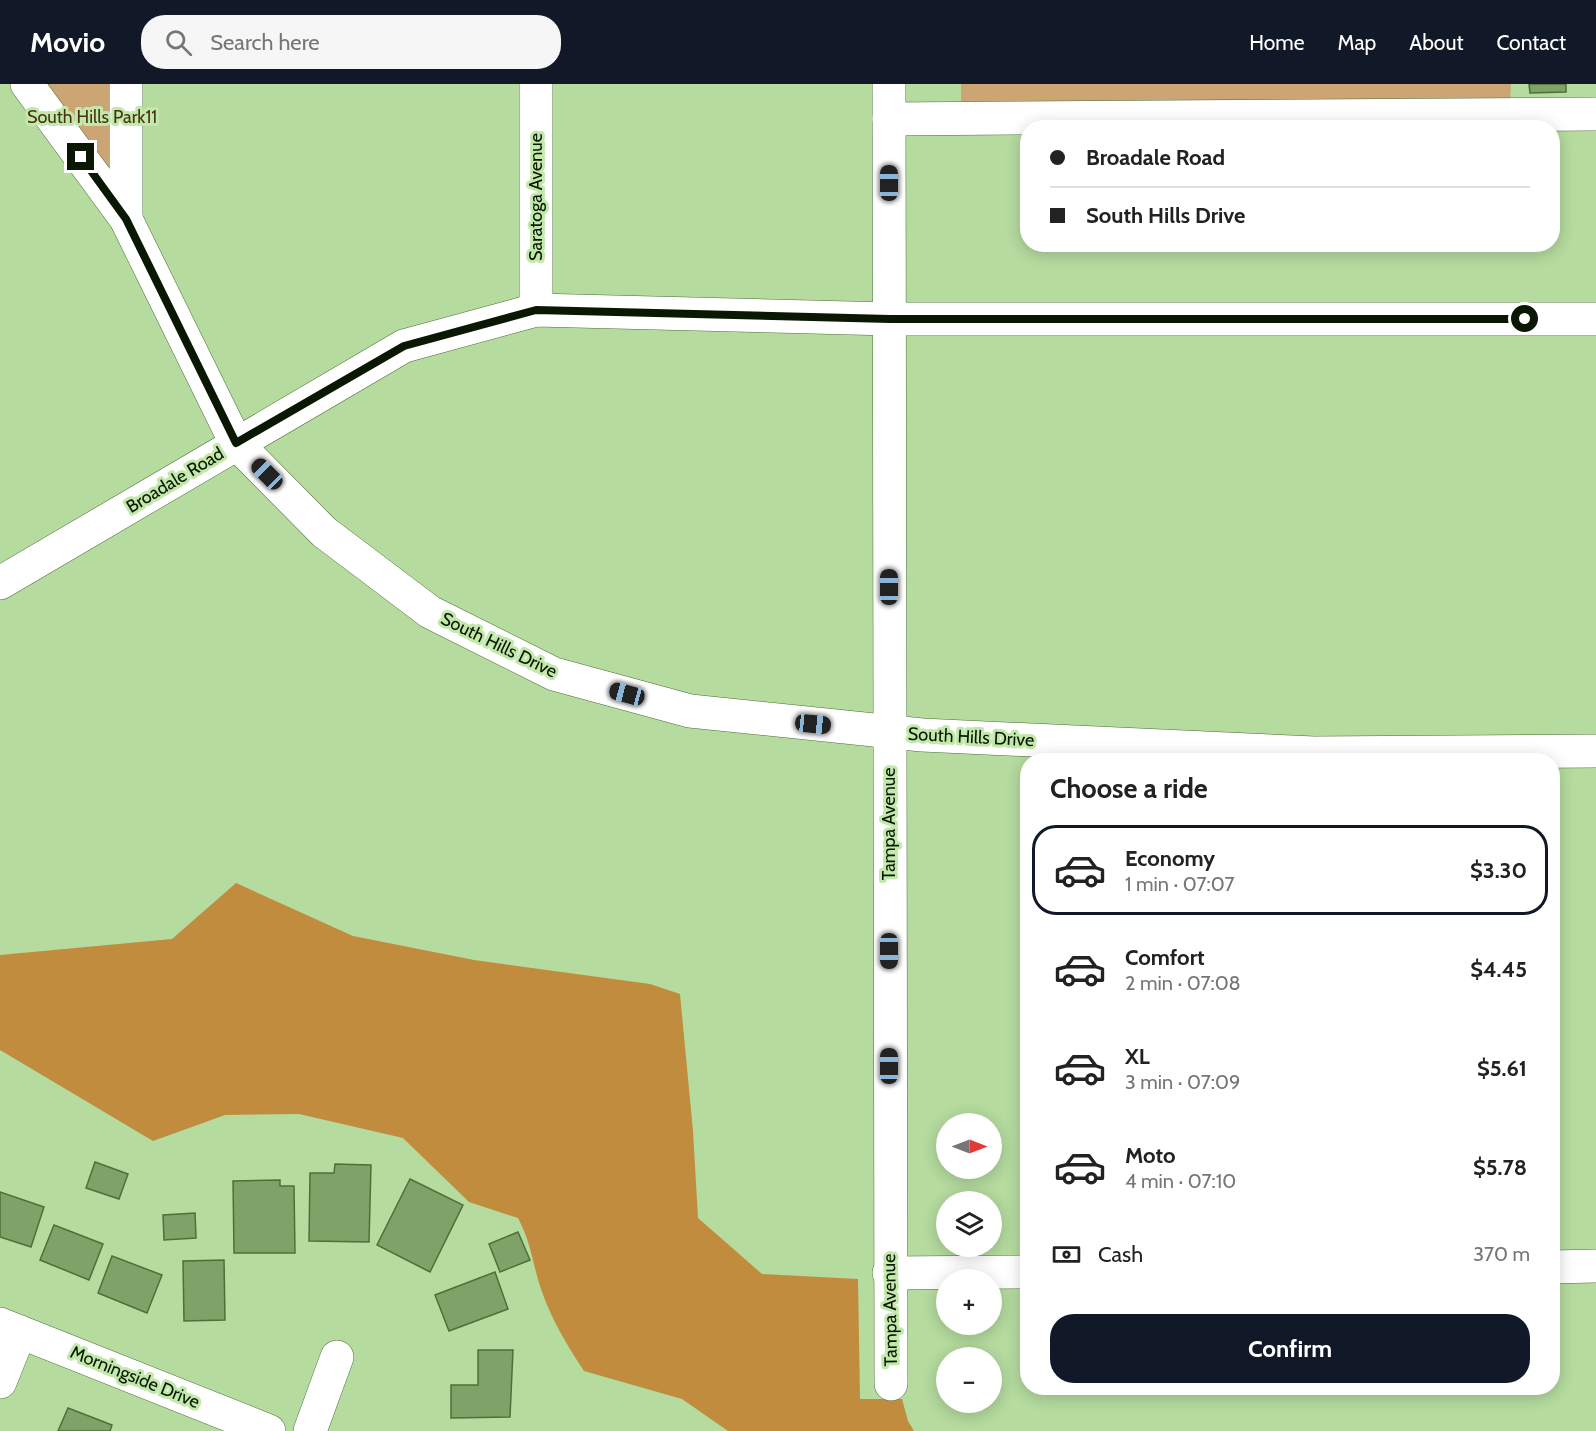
<!DOCTYPE html>
<html lang="en">
<head>
<meta charset="utf-8">
<style>
	body { margin:0; font-family:Cabin,sans-serif; background:#f6f6f6; color:#222; height:100vh; display:flex; flex-direction:column; font-size:22px; white-space:nowrap }
	* { box-sizing:border-box; margin:0 }
	p { font-size:20px; color:#767676 }
	.icon { flex:none; width:33px; height:33px; fill:none; stroke:currentColor; stroke-width:2; stroke-linecap:round; stroke-linejoin:round }
	.map { position:relative; flex:1; overflow:hidden }
	.details { position:absolute; left:1020px; top:669px; width:540px; height:642px; display:flex; flex-direction:column; background:#fff; border-radius:24px; box-shadow:0 3px 15px #0003 }
	.details>* { flex:none }
	.hud { position:absolute; left:1020px; top:36px; width:540px; height:132px; border-radius:24px; box-shadow:0 3px 15px #0003; display:grid; align-content:center; height:132px; padding:0 30px; background:#fff }
	.needle { width:39px; rotate:90deg }
	.buttons { position:absolute; left:936px; top:1029px; display:grid; gap:12px }
	.buttons a { display:grid; place-items:center; width:66px; height:66px; border-radius:50%; background:#fff; box-shadow:0 3px 15px #0003; font-size:30px }
	.end { position:absolute; width:27px; height:27px; margin:-14px; border:8px solid #0a1703; background:#fff; box-shadow:0 0 0 3px #fff }
	.from { border-radius:50% }
	.car { position:absolute; width:18px; height:36px; margin:-18px -9px; border-radius:8px; box-shadow:0 0 4px 2px #0007; background:linear-gradient(#222 24%,#8ab4d8 0 40%,#222 0 76%,#8ab4d8 0 86%,#222 0) }
	.hud b { display:flex; align-items:center; gap:21px; height:57px; font-size:22px }
	.hud b+b { border-top:2px solid #e0e0e0 }
	.hud i { width:15px; height:15px; background:#222 }
	ul { padding:0; list-style:none }
	li { display:flex; align-items:center; gap:18px; height:90px; margin:0 12px 9px; padding:0 18px; border:3px solid transparent; border-radius:24px }
	li div { flex:1 }
	li b { display:block; font-size:22px }
	li em { font-style:normal; font-weight:800 }
	li.active { border-color:#111827 }
	li>.icon { width:54px; height:54px; stroke-width:1.5 }
	h2 { padding:0 30px; font-size:27px; line-height:72px }
	.pay { display:flex; align-items:center; gap:15px; height:66px; padding:0 30px; font-size:22px }
	.pay p { margin-inline-start:auto }
	.action { display:flex; gap:12px; margin-top:auto; padding:12px 30px }
	.action a { flex:1; height:69px; border-radius:24px; background:#111827; color:#fff; font-size:24px; font-weight:800; line-height:69px; text-align:center }
	header { display:flex; align-items:center; gap:36px; box-sizing:border-box; height:84px; padding:0 30px; background:#111827; color:#fff }
	header strong { font-size:28px }
	nav { display:flex; gap:33px; margin-inline-start:auto; font-size:21px }
	.search { width:420px; height:54px; background:#f6f6f6; display:flex; align-items:center; gap:15px; box-sizing:border-box; padding:0 21px; border-radius:24px; color:#767676; font-size:22px }
	.map>svg:first-child { display:block }
	.green { fill:#cba674 }
	.forest { fill:#c18c3e }
	.building { fill:#7ea268; stroke:#4e7038; stroke-width:1.5 }
	.lines { fill:none; stroke-linecap:round; stroke-linejoin:round }
	.minor-casing { stroke:#4d6e37; stroke-width:34 }
	.minor { stroke:#fff; stroke-width:33 }
	.route { stroke:#0a1703; stroke-width:8 }
	.labels { text-anchor:middle; dominant-baseline:central; stroke-width:6; stroke-linejoin:round; paint-order:stroke }
	.park-label { font-size:18px; fill:#483211; stroke:#c2e8ab }
	.street-label { font-size:18px; fill:#0a1703; stroke:#c2e8ab }
</style>
</head>
<body>
<header>
<strong>Movio</strong>
<div class="search"><svg class="icon" aria-label="search" viewBox="0 0 24 24"><circle cx="10" cy="10" r="6"/><path d="M15 15l6 6"/></svg>Search here</div>
<nav><a>Home</a><a>Map</a><a>About</a><a>Contact</a></nav>
</header>
<div class="map">
<svg width="1596" height="1347" viewBox="0 0 1596 1347">
	<rect width="100%" height="100%" fill="#b5db9f"/>
	<!-- green -->
	<g class="green">
		<polygon points="27,0 126,0 126,135"/>
		<polygon points="961,0 1511,0 1510,18 961,24"/>
	</g>
	<!-- forest -->
	<path class="forest" d="M236,799L353,852L474,876L650,900L680,910L693,1047L698,1134L762,1190L858,1195L860,1315H902L908,1337L914,1347H728L682,1315L584,1287C567,1261 551,1235 541,1205C532,1178 532,1161 518,1134L469,1118L403,1054L299,1030L225,1031L153,1057L0,966V871L172,855Z"/>
	<!-- building -->
	<g class="building">
		<polygon points="1529,0 1566,0 1566,8 1530,9"/>
		<polygon points="95,1078 128,1090 119,1115 86,1104"/>
		<polygon points="335,1080 371,1081 369,1158 309,1157 310,1089 334,1089"/>
		<polygon points="410,1095 463,1121 430,1188 377,1161"/>
		<polygon points="280,1096 280,1102 294,1102 295,1169 234,1169 233,1097"/>
		<polygon points="0,1108 44,1123 31,1163 0,1153"/>
		<polygon points="195,1129 196,1154 164,1156 163,1131"/>
		<polygon points="54,1141 103,1160 89,1196 40,1176"/>
		<polygon points="518,1148 530,1176 500,1188 489,1160"/>
		<polygon points="112,1172 162,1191 147,1229 98,1209"/>
		<polygon points="224,1176 225,1236 184,1237 183,1177"/>
		<polygon points="495,1188 508,1225 449,1247 435,1211"/>
		<polygon points="478,1266 513,1266 510,1333 451,1334 451,1301 478,1301"/>
		<polygon points="68,1324 112,1341 110,1347 58,1347"/>
	</g>
	<g class="lines">
		<defs>
			<g id="minor">
				<polyline points="27,0 126,135 236,359 324,448 430,528 554,590 690,627 922,651 1314,669 1596,667"/>
				<polyline points="126,0 126,135"/>
				<polyline points="889,0 891,1300"/>
				<polyline points="889,35 1596,30"/>
				<polyline points="536,226 536,0"/>
				<polyline points="0,499 404,262 536,226 890,235 1596,235"/>
				<polyline points="1552,1183 1596,1182"/>
				<polyline points="889,1189 1028,1188"/>
				<polyline points="0,1240 269,1347"/>
				<polyline points="0,1298 20,1248"/>
				<polyline points="310,1347 337,1273"/>
			</g>
		</defs>
		<!-- minor casing -->
		<use href="#minor" class="minor-casing"/>
		<!-- minor -->
		<use href="#minor" class="minor"/>
	</g>
	<g class="lines">
		<!-- route -->
		<polyline class="route" points="81,73 126,135 236,359 404,262 536,226 890,235 1525,235"/>
	</g>
	<g class="labels">
		<!-- park labels -->
		<g class="park-label">
			<text x="92" y="33">South Hills Park11</text>
		</g>
		<!-- street labels -->
		<g class="street-label">
			<text transform="translate(536 113) rotate(-90)">Saratoga Avenue</text>
			<text transform="translate(175 396) rotate(-31)">Broadale Road</text>
			<text transform="translate(499 561) rotate(26)">South Hills Drive</text>
			<text transform="translate(971 653) rotate(3)">South Hills Drive</text>
			<text transform="translate(889 740) rotate(-90)">Tampa Avenue</text>
			<text transform="translate(890 1226) rotate(-91)">Tampa Avenue</text>
			<text transform="translate(135 1293) rotate(22)">Morningside Drive</text>
		</g>
	</g>
</svg>
<div class="buttons">
<a><svg class="needle" viewBox="-14 -14 28 28"><path d="M0-13l5 13h-10z" fill="#e53935"/><path d="M0 13l5-13h-10z" fill="#767676"/></svg></a>
<a><svg class="icon" aria-label="layers" viewBox="0 0 24 24"><path d="M12 4l9 5-9 5-9-5zM3 14l9 5 9-5"/></svg></a>
<a>+</a>
<a>−</a>
</div>
<i class="end from" style="left:1525px;top:235px"></i>
<i class="end" style="left:81px;top:73px"></i>
<i class="car" style="left:889px;top:99px;rotate:0deg"></i>
<i class="car" style="left:267px;top:390px;rotate:315deg"></i>
<i class="car" style="left:889px;top:503px;rotate:0deg"></i>
<i class="car" style="left:627px;top:610px;rotate:285deg"></i>
<i class="car" style="left:813px;top:640px;rotate:96deg"></i>
<i class="car" style="left:889px;top:867px;rotate:180deg"></i>
<i class="car" style="left:889px;top:982px;rotate:0deg"></i>
<div class="hud">
<b><i class="from"></i>Broadale Road</b>
<b><i></i>South Hills Drive</b>
</div>
<section class="details">
<h2>Choose a ride</h2>
<ul>
<li class="active"><svg class="icon" aria-label="car" viewBox="0 0 24 24"><path d="M5 17H2v-5l4-1 3-4h7l3 4 3 1v5h-3M9 17h6M6 11h13"/><circle cx="7" cy="17" r="2"/><circle cx="17" cy="17" r="2"/></svg><div><b>Economy</b><p>1 min · 07:07</p></div><em>$3.30</em></li>
<li><svg class="icon" aria-label="car" viewBox="0 0 24 24"><path d="M5 17H2v-5l4-1 3-4h7l3 4 3 1v5h-3M9 17h6M6 11h13"/><circle cx="7" cy="17" r="2"/><circle cx="17" cy="17" r="2"/></svg><div><b>Comfort</b><p>2 min · 07:08</p></div><em>$4.45</em></li>
<li><svg class="icon" aria-label="car" viewBox="0 0 24 24"><path d="M5 17H2v-5l4-1 3-4h7l3 4 3 1v5h-3M9 17h6M6 11h13"/><circle cx="7" cy="17" r="2"/><circle cx="17" cy="17" r="2"/></svg><div><b>XL</b><p>3 min · 07:09</p></div><em>$5.61</em></li>
<li><svg class="icon" aria-label="car" viewBox="0 0 24 24"><path d="M5 17H2v-5l4-1 3-4h7l3 4 3 1v5h-3M9 17h6M6 11h13"/><circle cx="7" cy="17" r="2"/><circle cx="17" cy="17" r="2"/></svg><div><b>Moto</b><p>4 min · 07:10</p></div><em>$5.78</em></li>
</ul>
<div class="pay"><svg class="icon" aria-label="cash" viewBox="0 0 24 24"><path d="M3 7h18v10H3z"/><circle cx="12" cy="12" r="2"/></svg>Cash<p>370 m</p></div>
<div class="action"><a>Confirm</a></div>
</section>
</div>
</body>
</html>
